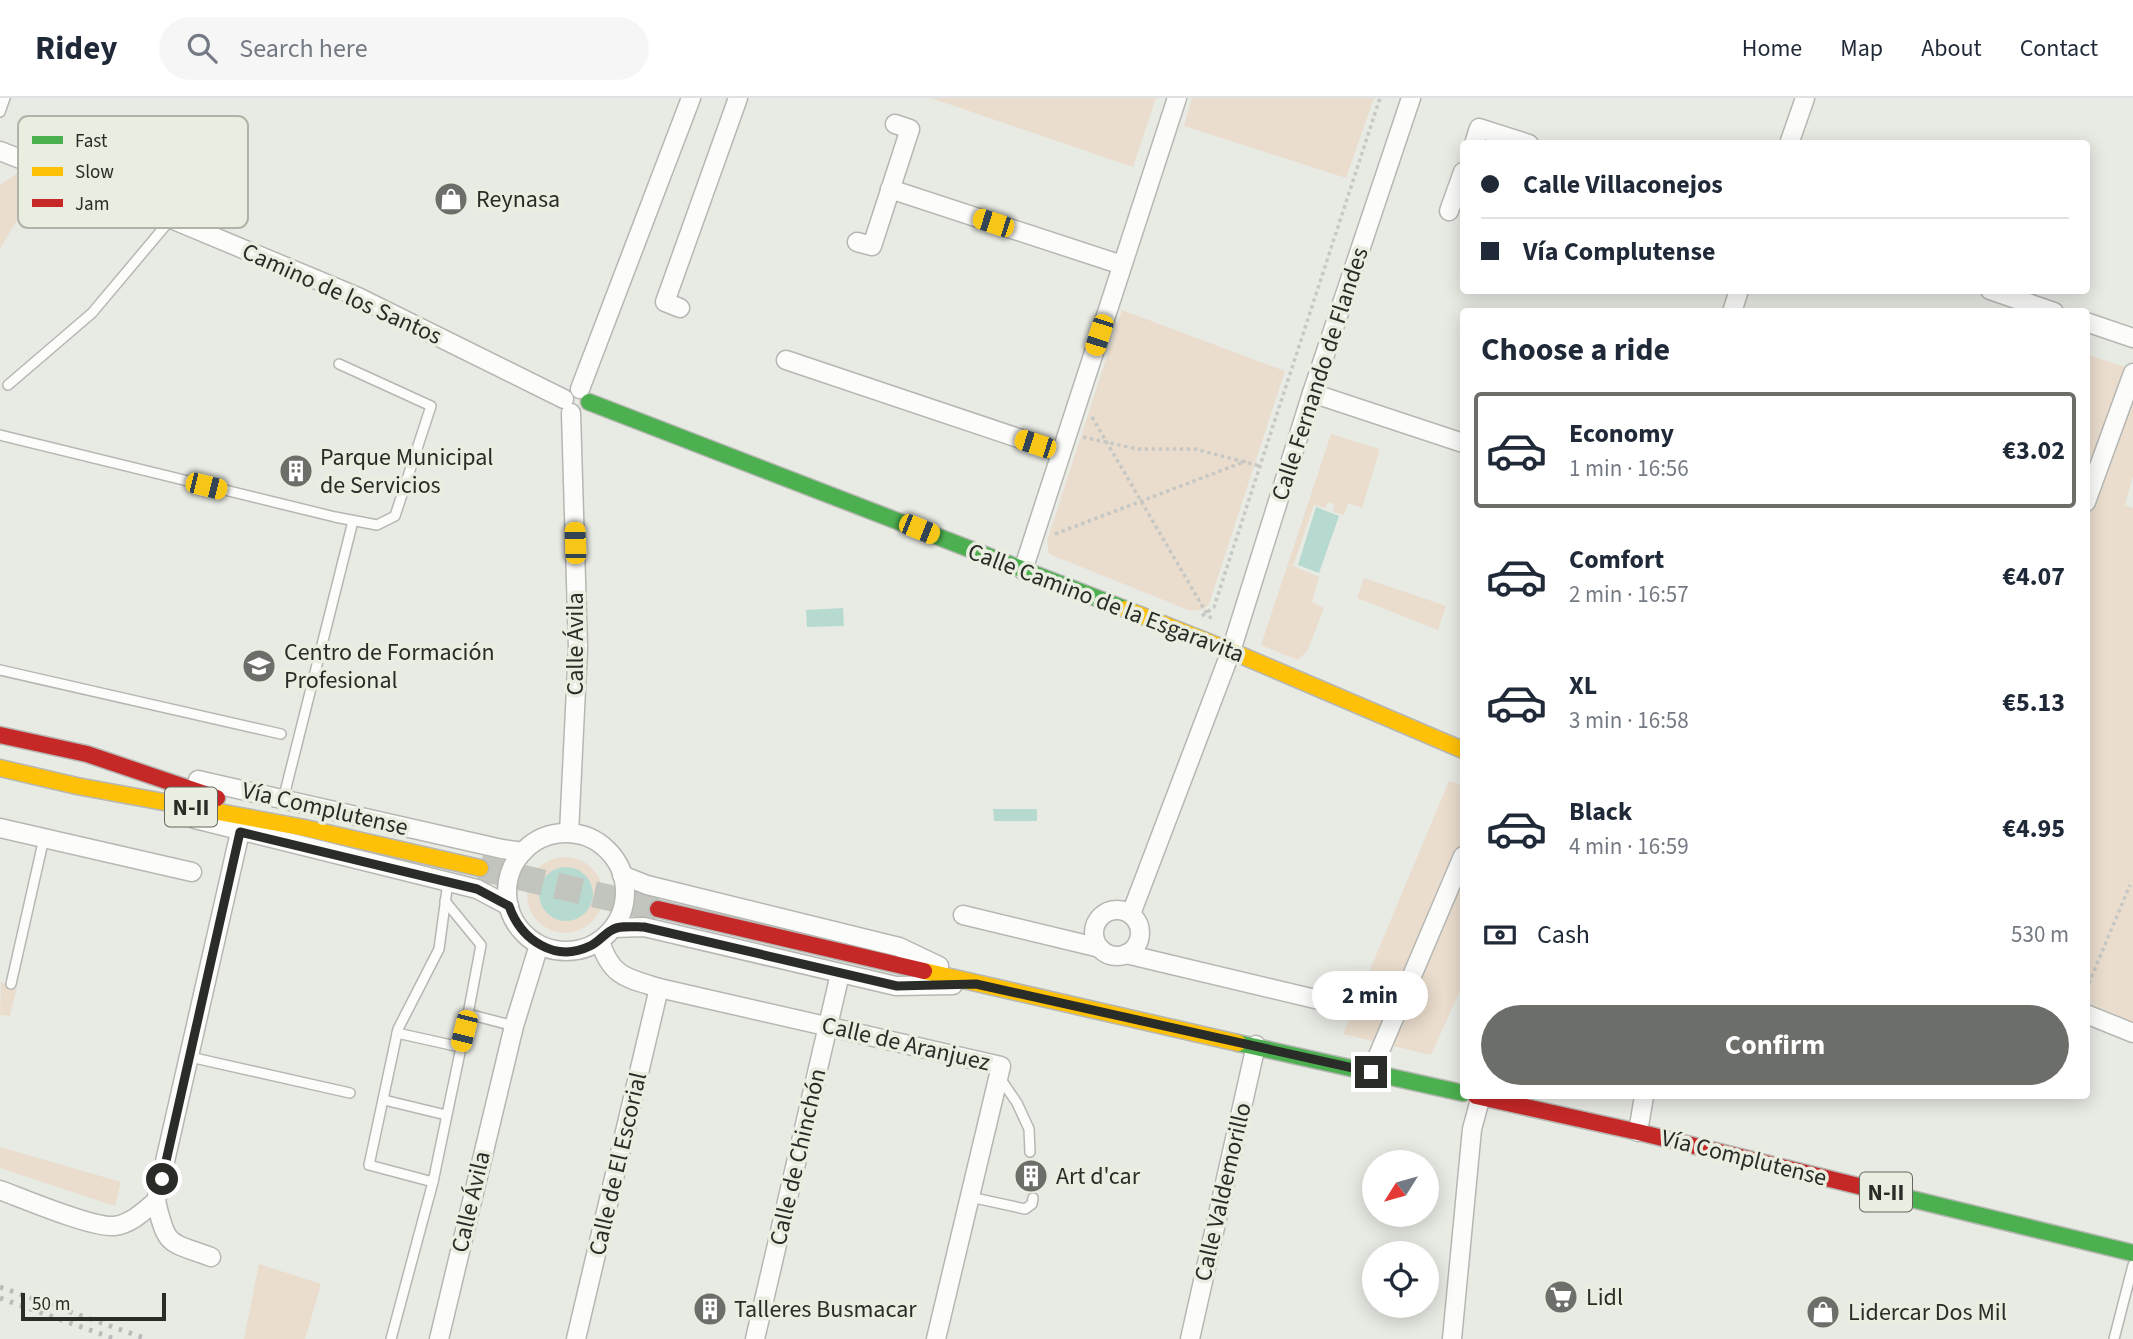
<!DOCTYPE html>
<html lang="en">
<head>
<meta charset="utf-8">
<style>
	body { margin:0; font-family:"Source Sans 3",sans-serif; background:#f6f6f7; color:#1f2937; height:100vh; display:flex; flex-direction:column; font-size:26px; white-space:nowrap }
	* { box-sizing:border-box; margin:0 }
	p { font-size:23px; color:#747a83 }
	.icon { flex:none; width:38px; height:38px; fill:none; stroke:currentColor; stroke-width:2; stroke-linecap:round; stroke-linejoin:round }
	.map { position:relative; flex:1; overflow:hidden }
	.details { position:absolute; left:1460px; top:210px; width:630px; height:791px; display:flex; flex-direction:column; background:#fff; border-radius:7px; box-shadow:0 4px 18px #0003 }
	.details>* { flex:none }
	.banner { position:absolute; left:1460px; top:42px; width:630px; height:154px; border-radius:7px; box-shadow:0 4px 18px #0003; display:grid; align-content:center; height:154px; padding:0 21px; background:#fff }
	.needle { width:46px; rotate:233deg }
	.controls { position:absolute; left:1362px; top:1052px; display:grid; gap:14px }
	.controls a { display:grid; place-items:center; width:77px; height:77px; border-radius:50%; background:#fff; box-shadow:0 4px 18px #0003; font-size:35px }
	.scale { position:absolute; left:21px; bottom:18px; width:145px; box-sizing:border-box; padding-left:7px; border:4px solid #2a2c27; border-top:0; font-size:19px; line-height:24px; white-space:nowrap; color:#2a2c27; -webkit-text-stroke:5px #e9eee0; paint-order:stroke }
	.end { position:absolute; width:32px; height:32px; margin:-16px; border:9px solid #2a2c27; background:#fff; box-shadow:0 0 0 4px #fff }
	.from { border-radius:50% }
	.bubble { position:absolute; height:49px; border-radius:24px; background:#fff; box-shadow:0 4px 18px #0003; font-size:23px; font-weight:700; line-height:49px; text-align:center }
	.car { position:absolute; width:21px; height:42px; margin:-21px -10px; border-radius:9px; box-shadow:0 0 5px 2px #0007; background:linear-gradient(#f5c518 24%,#345 0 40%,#f5c518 0 76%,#345 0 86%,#f5c518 0) }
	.banner b { display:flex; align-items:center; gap:24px; height:66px; font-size:26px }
	.banner b+b { border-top:2px solid #e0e1e3 }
	.banner i { width:18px; height:18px; background:#1f2937 }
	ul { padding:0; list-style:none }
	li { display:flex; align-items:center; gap:21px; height:116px; margin:0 14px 10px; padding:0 7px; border:4px solid transparent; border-radius:7px }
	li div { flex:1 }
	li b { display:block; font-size:26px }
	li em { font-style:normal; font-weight:700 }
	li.current { border-color:#6c6e69 }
	li>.icon { width:63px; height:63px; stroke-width:1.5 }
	h2 { padding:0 21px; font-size:32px; line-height:84px }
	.pay { display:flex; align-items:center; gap:18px; height:77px; padding:0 21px; font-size:26px }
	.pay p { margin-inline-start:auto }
	.cta { display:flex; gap:14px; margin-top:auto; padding:14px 21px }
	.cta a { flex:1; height:80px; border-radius:42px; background:#6c6e69; color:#fff; font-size:28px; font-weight:700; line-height:80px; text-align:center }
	header { display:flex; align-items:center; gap:42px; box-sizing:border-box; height:98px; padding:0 35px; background:#fff; border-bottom:2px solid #e0e1e3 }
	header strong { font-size:33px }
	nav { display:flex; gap:38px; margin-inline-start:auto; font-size:24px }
	.search { width:490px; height:63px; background:#f6f6f7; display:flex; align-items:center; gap:18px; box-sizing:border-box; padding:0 24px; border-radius:38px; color:#747a83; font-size:26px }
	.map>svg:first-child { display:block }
	.green { fill:#eaddce }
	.water { fill:#b7dad0 }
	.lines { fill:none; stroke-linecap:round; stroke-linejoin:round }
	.primary-tunnel { stroke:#c2c4be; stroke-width:26; stroke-dasharray:26 13; stroke-linecap:butt }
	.lane-casing { stroke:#b6b7b2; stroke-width:12 }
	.street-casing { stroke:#b6b7b2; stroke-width:21 }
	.fast-casing { stroke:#b6b7b2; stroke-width:19 }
	.slow-casing { stroke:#b6b7b2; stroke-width:19 }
	.jam-casing { stroke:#b6b7b2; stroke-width:19 }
	.path { stroke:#c7c8c4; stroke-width:3.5; stroke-dasharray:3.5 3.5; stroke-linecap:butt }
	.lane { stroke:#fcfcfb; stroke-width:9 }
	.street { stroke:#fcfcfb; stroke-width:18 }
	.fast { stroke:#4caf50; stroke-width:16 }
	.slow { stroke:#ffc107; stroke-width:16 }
	.jam { stroke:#c62828; stroke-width:16 }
	.rail { stroke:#bbbcba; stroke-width:5; stroke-dasharray:3.5 7; stroke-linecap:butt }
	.route { stroke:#2a2c27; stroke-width:9 }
	.labels { text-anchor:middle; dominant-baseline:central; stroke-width:7; stroke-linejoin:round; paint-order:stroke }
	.shield { fill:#e9eee0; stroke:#63665e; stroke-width:2 }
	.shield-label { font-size:23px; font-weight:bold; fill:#2a2c27 }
	.poi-label { font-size:24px; fill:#2a2c27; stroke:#e9eee0; text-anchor:start }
	.street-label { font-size:24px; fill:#2a2c27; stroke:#e9eee0 }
	.key { fill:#e9eee0; stroke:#b0b4a8; stroke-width:2 }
	.key-label { font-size:19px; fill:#2a2c27 }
</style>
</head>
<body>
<header>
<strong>Ridey</strong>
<div class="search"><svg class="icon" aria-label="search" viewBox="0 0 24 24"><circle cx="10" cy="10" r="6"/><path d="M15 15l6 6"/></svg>Search here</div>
<nav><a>Home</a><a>Map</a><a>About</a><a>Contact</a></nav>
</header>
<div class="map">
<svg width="2133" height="1241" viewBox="0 0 2133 1241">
	<rect width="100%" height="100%" fill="#e8eae4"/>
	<!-- green -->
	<g class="green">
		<polygon points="931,0 1156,0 1133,69"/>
		<polygon points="1192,0 1374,0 1346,80 1184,28"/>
		<polygon points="19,74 65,90 68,102 58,111 45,107 23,112 0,151 0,87"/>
		<polygon points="1122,212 1285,273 1209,506 1204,511 1191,513 1049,456 1047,443"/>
		<polygon points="2086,256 2133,272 2133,378 2125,407 2133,410 2133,924 2086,904"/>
		<polygon points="1331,336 1380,351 1362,410 1348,405 1344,417 1333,414 1335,407 1328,404 1325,410 1314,407 1293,468 1319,479 1312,504 1324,510 1308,552 1298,562 1261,547"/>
		<polygon points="1364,480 1446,508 1438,532 1357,500"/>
		<polygon points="1449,683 1463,688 1463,886 1431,957 1343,936"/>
		<circle cx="565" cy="797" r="38"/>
		<polygon points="1,884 17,889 10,918 0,917"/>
		<polygon points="0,1049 121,1084 115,1108 0,1070"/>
		<polygon points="259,1166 321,1186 305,1241 244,1241"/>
	</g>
	<!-- water -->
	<g class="water">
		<polygon points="1316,409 1339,418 1319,475 1298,467"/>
		<polygon points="843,510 844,528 807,529 806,512"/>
		<polygon points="993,711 1037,711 1037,723 994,723"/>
		<circle cx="566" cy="796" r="27"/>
	</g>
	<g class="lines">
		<!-- primary-tunnel -->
		<polyline class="primary-tunnel" points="480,770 658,811"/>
		<defs>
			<g id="lane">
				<polyline points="0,14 5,0"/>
				<polyline points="8,287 92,215 171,121"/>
				<polyline points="0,337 335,419 377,427 395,418 431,308 339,266"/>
				<polyline points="0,572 281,636"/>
				<polyline points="283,702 353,423"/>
				<polyline points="448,784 439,851 398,931 369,1067 433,1084 468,916 514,928"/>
				<polyline points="445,803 481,847 468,916"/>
				<polyline points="11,886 44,740"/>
				<polyline points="397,935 460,949"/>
				<polyline points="190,959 350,995"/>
				<polyline points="1000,980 1017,1005 1029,1031 1030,1054"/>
				<polyline points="384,1002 446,1017"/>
				<polyline points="970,1099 1025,1111 1032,1106 1033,1100"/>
				<polyline points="391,1241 433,1084"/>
				<polyline points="2114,1241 2133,1167"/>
			</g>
			<g id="street">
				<polyline points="1474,46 1479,30 1529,46"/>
				<polyline points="1789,46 1805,0"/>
				<polyline points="0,53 145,110 358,199 564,301"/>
				<polyline points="890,91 1122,167"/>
				<polyline points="1449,113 1463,74"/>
				<polyline points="857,144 872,148 910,31 895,26"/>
				<polyline points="1990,192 2054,214"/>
				<polyline points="680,210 665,204 738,0"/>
				<polyline points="1732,214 1739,192"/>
				<polyline points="2086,224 2133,240"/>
				<polyline points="786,262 1060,354"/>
				<polyline points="580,291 691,0"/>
				<polyline points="1312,295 1463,345"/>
				<polyline points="2086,404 2133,275"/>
				<polyline points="1023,472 1177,0"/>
				<polyline points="198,682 502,751 523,754"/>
				<polyline points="195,721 477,791 509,808"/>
				<polyline points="0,730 192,774"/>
				<polyline points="569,735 578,550 571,315"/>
				<circle cx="566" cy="794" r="59"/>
				<polyline points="622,777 647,787 899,849 939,868"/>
				<circle cx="1117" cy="835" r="23"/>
				<polyline points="1131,816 1231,553 1312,295 1411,0"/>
				<polyline points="963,817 1100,850"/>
				<polyline points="613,830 644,829 896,888 953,887"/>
				<path d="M600,843C611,879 627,880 659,890L1001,968L936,1241"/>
				<polyline points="1126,856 1332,905"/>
				<polyline points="2086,916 2133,935"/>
				<polyline points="1371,974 1463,758"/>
				<polyline points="1638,1034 1644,998"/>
				<path d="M0,1092C24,1101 92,1130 114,1128C131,1126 144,1113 156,1103L240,734"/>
				<path d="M156,1103C167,1150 168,1143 211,1159"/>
				<polyline points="439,1241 514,928 539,847"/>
				<polyline points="576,1241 659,890"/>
				<polyline points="755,1241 840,876"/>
				<polyline points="1190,1241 1256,947"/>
				<polyline points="1452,1241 1472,1031 1481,998"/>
			</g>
			<g id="fast">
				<polyline points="589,304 1125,511"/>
				<polyline points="1238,945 1463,995"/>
				<polyline points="1887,1095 2133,1155"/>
			</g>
			<g id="slow">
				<polyline points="1125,511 1231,553 1463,652"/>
				<polyline points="0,670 77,688 305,730 480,770"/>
				<polyline points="924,873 1238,945"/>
			</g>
			<g id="jam">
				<polyline points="0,637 87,656 217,700"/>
				<polyline points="658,811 924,873"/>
				<polyline points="1476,998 1638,1034 1887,1095"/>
			</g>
		</defs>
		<!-- lane casing -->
		<use href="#lane" class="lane-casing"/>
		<!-- street casing -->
		<use href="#street" class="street-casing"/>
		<!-- fast casing -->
		<use href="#fast" class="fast-casing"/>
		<!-- slow casing -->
		<use href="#slow" class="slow-casing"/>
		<!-- jam casing -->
		<use href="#jam" class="jam-casing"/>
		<!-- path -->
		<g class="path">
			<polyline points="1092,319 1207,516 1213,522"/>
			<polyline points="1083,339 1137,351 1195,351 1260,368"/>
			<polyline points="1055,436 1246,363"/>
			<polyline points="1202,518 1214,509 1380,0"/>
			<polyline points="2086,892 2130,787"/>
		</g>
		<!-- lane -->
		<use href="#lane" class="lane"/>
		<!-- street -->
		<use href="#street" class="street"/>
		<!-- fast -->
		<use href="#fast" class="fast"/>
		<!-- slow -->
		<use href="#slow" class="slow"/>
		<!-- jam -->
		<use href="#jam" class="jam"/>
		<!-- rail -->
		<g class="rail">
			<polyline points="0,1189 147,1241"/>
			<polyline points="0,1200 115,1241"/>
		</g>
	</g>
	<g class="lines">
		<!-- route -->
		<path class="route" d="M162,1081L240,734L477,791L509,808C521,842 555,865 590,848C599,844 604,836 612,832C619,827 635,829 644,829L897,888L976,886L1371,974"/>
	</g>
	<!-- icons -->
	<defs>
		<symbol id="shop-disc" viewBox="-11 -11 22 22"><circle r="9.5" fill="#6c6e69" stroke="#e9eee0"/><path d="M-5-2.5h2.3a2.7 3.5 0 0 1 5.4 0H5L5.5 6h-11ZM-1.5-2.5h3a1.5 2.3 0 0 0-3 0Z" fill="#fff"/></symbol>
		<symbol id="building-disc" viewBox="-11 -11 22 22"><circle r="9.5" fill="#6c6e69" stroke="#e9eee0"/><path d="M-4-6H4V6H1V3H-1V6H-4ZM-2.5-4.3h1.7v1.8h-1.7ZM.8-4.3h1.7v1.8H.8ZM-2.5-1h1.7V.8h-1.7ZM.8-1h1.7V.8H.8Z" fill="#fff"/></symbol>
		<symbol id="school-disc" viewBox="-11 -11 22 22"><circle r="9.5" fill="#6c6e69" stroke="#e9eee0"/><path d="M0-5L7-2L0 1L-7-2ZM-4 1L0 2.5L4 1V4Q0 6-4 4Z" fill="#fff"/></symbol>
		<symbol id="supermarket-disc" viewBox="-11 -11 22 22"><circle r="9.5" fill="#6c6e69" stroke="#e9eee0"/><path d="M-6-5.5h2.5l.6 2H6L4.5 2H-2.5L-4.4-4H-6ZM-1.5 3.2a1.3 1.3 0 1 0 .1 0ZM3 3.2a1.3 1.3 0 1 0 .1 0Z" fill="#fff"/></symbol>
	</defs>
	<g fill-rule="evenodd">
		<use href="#shop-disc" x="432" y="82" width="38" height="38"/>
		<use href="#building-disc" x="277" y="354" width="38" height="38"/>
		<use href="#school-disc" x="240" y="549" width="38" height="38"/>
		<use href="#building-disc" x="1012" y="1059" width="38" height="38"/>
		<use href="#supermarket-disc" x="1542" y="1180" width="38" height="38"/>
		<use href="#building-disc" x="691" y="1192" width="38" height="38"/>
		<use href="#shop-disc" x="1804" y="1195" width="38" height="38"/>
	</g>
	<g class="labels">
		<!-- shield labels -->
		<g class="shield">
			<rect x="165" y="689.5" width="52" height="39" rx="5"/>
			<rect x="1860" y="1074.5" width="52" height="39" rx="5"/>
		</g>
		<g class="shield-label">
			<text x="191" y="709">N-II</text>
			<text x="1886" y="1094">N-II</text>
		</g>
		<!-- poi labels -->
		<g class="poi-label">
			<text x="476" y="101">Reynasa</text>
			<text x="320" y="359">Parque Municipal<tspan x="320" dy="28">de Servicios</tspan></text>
			<text x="284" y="554">Centro de Formación<tspan x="284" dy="28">Profesional</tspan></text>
			<text x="1056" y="1078">Art d'car</text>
			<text x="1586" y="1199">Lidl</text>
			<text x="734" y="1211">Talleres Busmacar</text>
			<text x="1848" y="1214">Lidercar Dos Mil</text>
		</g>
		<!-- street labels -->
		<g class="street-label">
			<text transform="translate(342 196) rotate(24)">Camino de los Santos</text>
			<text transform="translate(1320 276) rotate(-72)">Calle Fernando de Flandes</text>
			<text transform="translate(1106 505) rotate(21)">Calle Camino de la Esgaravita</text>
			<text transform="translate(575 546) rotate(-90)">Calle Ávila</text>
			<text transform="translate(325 711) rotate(13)">Vía Complutense</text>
			<text transform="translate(906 946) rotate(13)">Calle de Aranjuez</text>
			<text transform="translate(798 1059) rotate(-77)">Calle de Chinchón</text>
			<text transform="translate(1744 1060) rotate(14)">Vía Complutense</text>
			<text transform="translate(618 1066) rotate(-77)">Calle de El Escorial</text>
			<text transform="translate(1223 1094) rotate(-77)">Calle Valdemorillo</text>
			<text transform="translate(471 1104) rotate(-77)">Calle Ávila</text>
		</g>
	</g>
	<!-- legend -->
	<rect x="18" y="18" width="230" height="112" rx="10" class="key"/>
	<rect x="32" y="38" width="31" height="8" fill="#4caf50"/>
	<rect x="32" y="69" width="31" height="9" fill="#ffc107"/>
	<rect x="32" y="101" width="31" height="8" fill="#c62828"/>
	<g class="key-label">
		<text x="75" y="49">Fast</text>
		<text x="75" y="80">Slow</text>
		<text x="75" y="112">Jam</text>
	</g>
</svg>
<div class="controls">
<a><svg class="needle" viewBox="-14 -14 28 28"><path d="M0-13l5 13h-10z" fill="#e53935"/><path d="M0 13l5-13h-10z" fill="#747a83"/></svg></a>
<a><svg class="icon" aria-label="locate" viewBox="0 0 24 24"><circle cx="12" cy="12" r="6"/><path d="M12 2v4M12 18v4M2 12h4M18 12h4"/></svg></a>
</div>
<div class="scale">50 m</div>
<i class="end from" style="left:162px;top:1081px"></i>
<i class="end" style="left:1371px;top:974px"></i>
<div class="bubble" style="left:1312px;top:873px;width:116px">2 min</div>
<i class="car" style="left:993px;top:125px;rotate:288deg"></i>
<i class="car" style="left:1099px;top:237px;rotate:198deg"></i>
<i class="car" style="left:1035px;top:346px;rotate:288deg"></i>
<i class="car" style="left:206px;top:388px;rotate:104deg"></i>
<i class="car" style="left:919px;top:431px;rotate:112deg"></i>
<i class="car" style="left:575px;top:445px;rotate:358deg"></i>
<i class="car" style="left:464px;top:933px;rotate:194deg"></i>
<div class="banner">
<b><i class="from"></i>Calle Villaconejos</b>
<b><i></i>Vía Complutense</b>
</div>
<section class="details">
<h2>Choose a ride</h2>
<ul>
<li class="current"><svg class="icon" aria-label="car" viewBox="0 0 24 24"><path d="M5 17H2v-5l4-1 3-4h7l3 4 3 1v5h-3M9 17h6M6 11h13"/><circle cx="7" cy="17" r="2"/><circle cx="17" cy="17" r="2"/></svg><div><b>Economy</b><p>1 min · 16:56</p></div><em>€3.02</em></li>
<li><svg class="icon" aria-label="car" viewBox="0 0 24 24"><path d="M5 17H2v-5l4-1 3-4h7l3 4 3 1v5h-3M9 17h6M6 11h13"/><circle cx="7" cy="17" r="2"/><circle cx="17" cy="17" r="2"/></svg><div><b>Comfort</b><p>2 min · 16:57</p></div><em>€4.07</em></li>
<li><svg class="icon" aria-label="car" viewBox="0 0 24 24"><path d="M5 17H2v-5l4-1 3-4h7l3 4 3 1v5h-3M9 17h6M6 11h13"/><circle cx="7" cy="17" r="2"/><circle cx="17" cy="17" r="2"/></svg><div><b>XL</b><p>3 min · 16:58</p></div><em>€5.13</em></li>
<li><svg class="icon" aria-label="car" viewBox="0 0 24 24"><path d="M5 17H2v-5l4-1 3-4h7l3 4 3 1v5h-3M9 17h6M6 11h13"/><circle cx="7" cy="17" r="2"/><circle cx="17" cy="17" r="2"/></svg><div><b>Black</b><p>4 min · 16:59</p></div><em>€4.95</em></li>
</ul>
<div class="pay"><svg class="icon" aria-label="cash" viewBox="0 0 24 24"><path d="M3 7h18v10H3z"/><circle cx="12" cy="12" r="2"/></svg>Cash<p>530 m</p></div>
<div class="cta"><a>Confirm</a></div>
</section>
</div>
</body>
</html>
